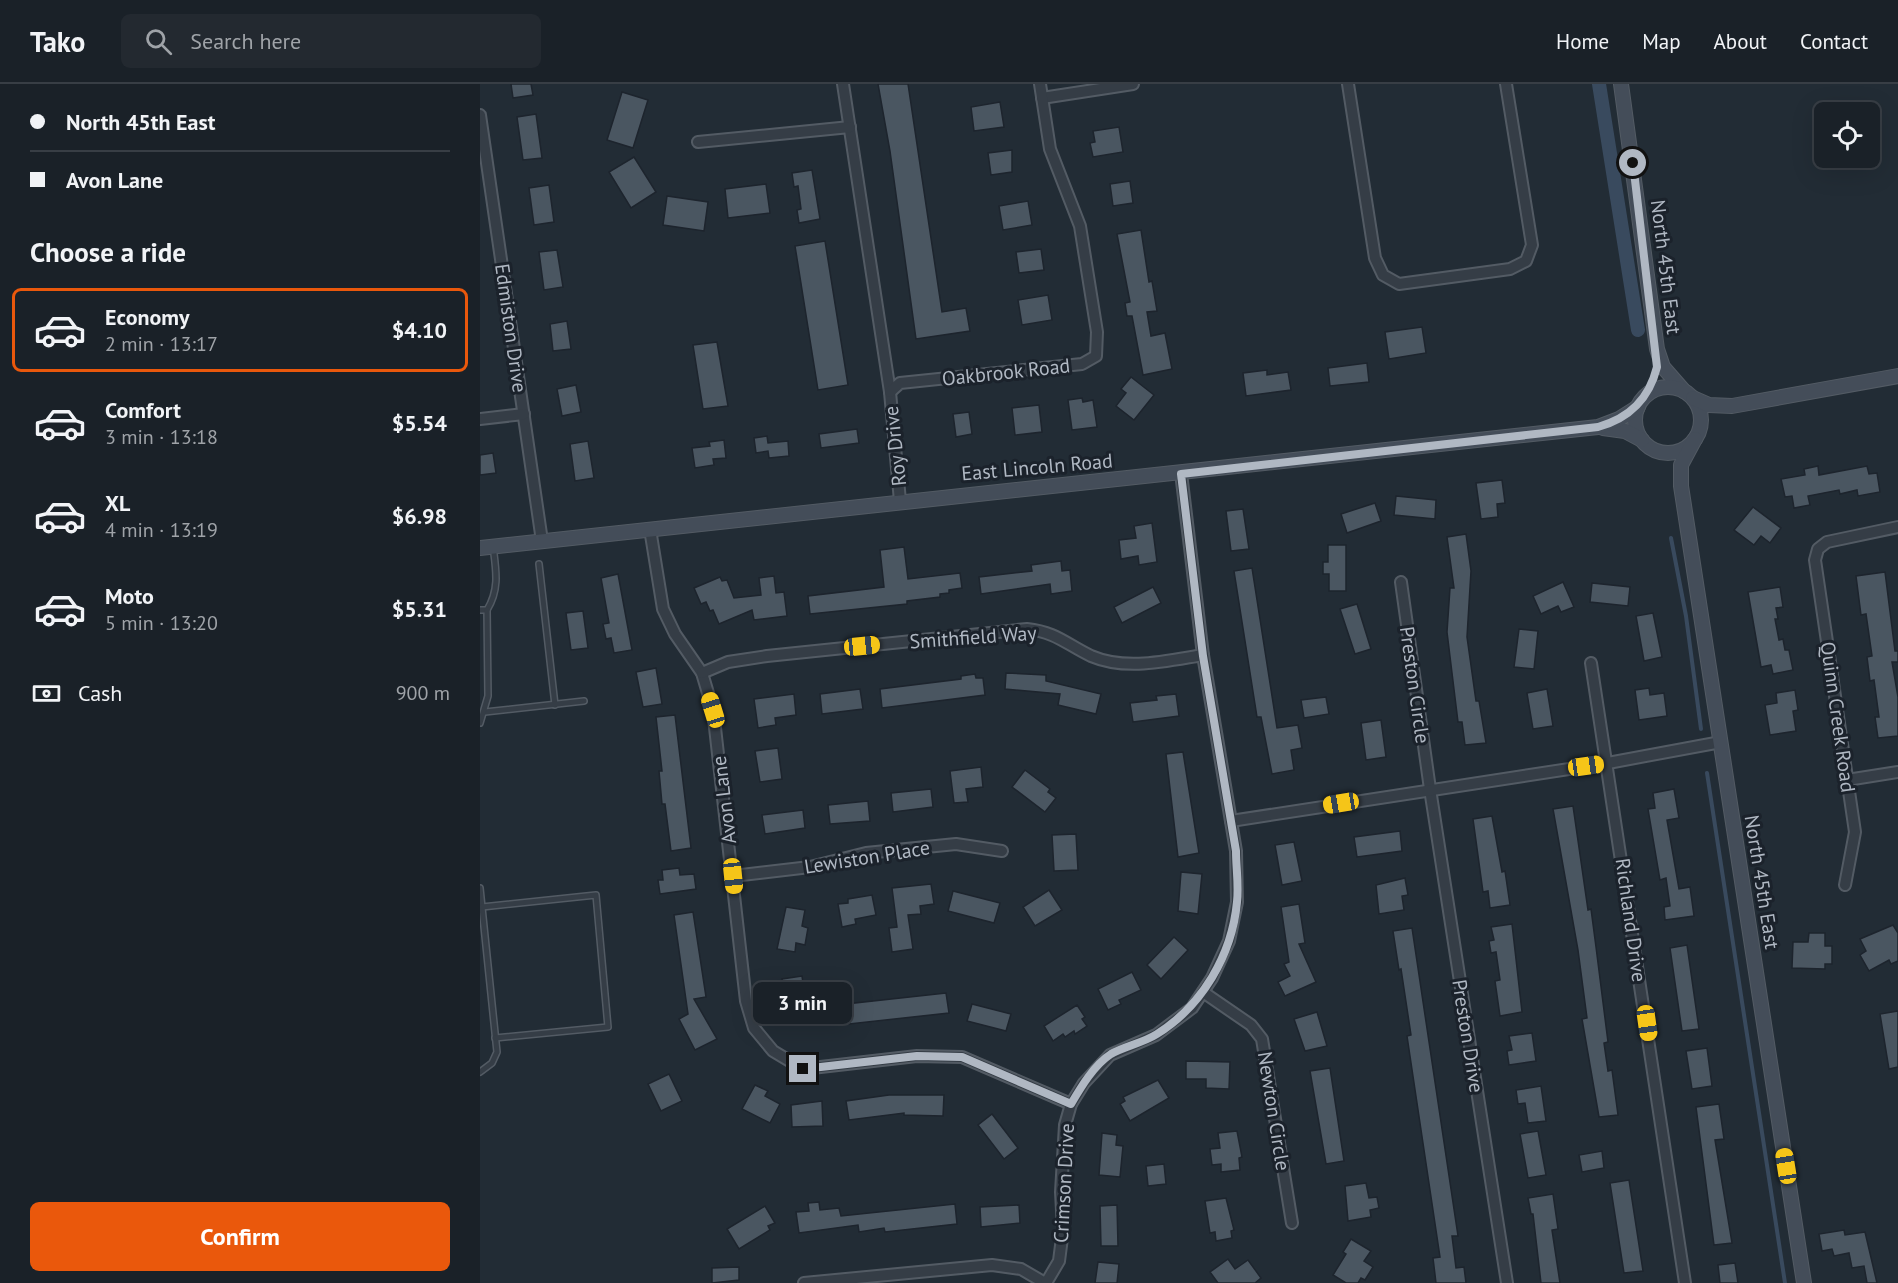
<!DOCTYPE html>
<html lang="en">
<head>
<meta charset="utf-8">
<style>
	body { margin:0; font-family:"PT Sans",sans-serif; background:#232930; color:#f1f3f6; height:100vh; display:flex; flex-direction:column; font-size:22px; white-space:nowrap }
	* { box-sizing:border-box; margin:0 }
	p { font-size:20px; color:#9fa3a8 }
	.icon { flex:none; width:33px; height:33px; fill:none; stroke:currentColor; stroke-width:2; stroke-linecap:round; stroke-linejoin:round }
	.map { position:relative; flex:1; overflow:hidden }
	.drawer { display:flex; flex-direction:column; background:#1a2128; width:480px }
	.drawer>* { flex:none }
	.hud { display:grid; align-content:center; height:132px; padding:0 30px; background:#1a2128 }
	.tools { position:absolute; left:1334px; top:18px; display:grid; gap:12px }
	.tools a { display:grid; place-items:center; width:66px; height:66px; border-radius:9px; background:#1a2128; box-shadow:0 6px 24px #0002,0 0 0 2px #383e45; font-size:30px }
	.end { position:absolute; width:27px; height:27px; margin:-14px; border:8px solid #b0b8c3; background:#111; box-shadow:0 0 0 3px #111 }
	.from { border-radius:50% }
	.bubble { position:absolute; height:42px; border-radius:9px; background:#1a2128; box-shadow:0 6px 24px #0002,0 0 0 2px #383e45; font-size:20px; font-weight:700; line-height:42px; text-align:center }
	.car { position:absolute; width:18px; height:36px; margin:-18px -9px; border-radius:8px; box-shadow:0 0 4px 2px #0007; background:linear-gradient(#f5c518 24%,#345 0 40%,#f5c518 0 76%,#345 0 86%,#f5c518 0) }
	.hud b { display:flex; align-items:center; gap:21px; height:57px; font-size:22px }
	.hud b+b { border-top:2px solid #383e45 }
	.hud i { width:15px; height:15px; background:#f1f3f6 }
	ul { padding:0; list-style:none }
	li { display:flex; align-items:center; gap:18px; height:84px; margin:0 12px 9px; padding:0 18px; border:3px solid transparent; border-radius:9px }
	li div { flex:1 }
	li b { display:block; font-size:22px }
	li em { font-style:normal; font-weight:700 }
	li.active { border-color:#ea580c }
	li>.icon { width:54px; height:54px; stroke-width:1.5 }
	h2 { padding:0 30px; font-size:27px; line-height:72px }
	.pay { display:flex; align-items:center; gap:15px; height:66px; padding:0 30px; font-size:22px }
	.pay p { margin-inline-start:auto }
	.cta { display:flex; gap:12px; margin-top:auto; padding:12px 30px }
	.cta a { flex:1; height:69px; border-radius:9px; background:#ea580c; color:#fff; font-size:24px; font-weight:700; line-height:69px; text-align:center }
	header { display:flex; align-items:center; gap:36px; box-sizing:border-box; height:84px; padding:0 30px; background:#1a2128; border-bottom:2px solid #383e45 }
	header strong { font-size:28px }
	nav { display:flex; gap:33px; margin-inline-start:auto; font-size:21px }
	.search { width:420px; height:54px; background:#232930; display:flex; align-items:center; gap:15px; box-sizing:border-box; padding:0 21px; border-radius:9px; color:#9fa3a8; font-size:22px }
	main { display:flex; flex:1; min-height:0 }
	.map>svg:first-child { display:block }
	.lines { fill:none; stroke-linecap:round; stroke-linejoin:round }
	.stream { stroke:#394a5e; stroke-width:4 }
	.canal { stroke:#394a5e; stroke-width:14 }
	.building { fill:#4a5661; stroke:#1d242d; stroke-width:1.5 }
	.lane-casing { stroke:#535b64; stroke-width:8 }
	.street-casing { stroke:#535b64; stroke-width:14 }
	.secondary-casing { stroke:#535b64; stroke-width:16 }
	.lane { stroke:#353d46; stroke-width:5 }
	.street { stroke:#353d46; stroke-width:10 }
	.secondary { stroke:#444d59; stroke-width:14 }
	.route { stroke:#b0b8c3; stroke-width:8 }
	.labels { text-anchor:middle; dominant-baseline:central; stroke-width:6; stroke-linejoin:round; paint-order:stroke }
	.street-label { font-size:20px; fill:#b0b8c3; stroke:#1b222b }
</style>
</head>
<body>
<header>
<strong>Tako</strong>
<div class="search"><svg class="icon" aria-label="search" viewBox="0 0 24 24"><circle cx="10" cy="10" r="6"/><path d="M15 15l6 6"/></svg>Search here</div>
<nav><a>Home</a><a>Map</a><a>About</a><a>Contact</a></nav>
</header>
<main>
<section class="drawer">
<div class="hud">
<b><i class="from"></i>North 45th East</b>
<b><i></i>Avon Lane</b>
</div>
<h2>Choose a ride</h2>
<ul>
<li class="active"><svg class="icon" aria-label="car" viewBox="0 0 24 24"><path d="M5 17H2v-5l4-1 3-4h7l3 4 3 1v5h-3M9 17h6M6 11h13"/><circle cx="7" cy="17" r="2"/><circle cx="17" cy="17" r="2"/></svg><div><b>Economy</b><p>2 min · 13:17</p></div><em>$4.10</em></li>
<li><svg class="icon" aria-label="car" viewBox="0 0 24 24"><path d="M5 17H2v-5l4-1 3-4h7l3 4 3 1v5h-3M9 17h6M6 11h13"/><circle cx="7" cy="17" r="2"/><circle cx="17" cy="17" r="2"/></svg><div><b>Comfort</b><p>3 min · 13:18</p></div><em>$5.54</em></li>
<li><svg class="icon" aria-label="car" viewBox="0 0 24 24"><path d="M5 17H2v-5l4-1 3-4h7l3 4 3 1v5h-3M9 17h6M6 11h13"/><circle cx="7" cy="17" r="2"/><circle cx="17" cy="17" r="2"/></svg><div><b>XL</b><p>4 min · 13:19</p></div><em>$6.98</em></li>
<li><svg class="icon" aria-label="car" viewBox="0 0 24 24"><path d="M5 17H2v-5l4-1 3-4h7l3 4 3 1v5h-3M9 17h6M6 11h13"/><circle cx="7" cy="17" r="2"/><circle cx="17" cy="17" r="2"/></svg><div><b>Moto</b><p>5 min · 13:20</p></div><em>$5.31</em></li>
</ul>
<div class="pay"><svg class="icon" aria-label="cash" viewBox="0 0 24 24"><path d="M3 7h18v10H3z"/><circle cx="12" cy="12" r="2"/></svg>Cash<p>900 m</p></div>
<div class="cta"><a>Confirm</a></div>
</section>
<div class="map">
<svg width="1418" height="1199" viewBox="0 0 1418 1199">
	<rect width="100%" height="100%" fill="#222c35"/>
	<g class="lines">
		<!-- stream -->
		<g class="stream">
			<polyline points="1191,454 1206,532 1221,645"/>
			<polyline points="1227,689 1305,1199"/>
		</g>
		<!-- canal -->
		<polyline class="canal" points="1119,0 1158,246"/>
	</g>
	<!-- building -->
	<g class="building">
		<polygon points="31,0 51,0 53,11 33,14"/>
		<polygon points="398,0 428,0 462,228 486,224 490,247 436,255 410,67"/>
		<polygon points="142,8 168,16 153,64 127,56"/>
		<polygon points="520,18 524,43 494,47 491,23"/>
		<polygon points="56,30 62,74 43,76 37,33"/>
		<polygon points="639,43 643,68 613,73 610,59 615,58 613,47"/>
		<polygon points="532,66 532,88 511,91 508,69"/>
		<polygon points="154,73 176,108 151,124 129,88"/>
		<polygon points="332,86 340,135 319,139 317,126 321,125 318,102 314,103 312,89"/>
		<polygon points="650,97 653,119 633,122 630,100"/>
		<polygon points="286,100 290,129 248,134 245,105"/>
		<polygon points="69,101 74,138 54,141 49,104"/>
		<polygon points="187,112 228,118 224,147 183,141"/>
		<polygon points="548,117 552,141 523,146 519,122"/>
		<polygon points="661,146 669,198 672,197 677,227 667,228 671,252 685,249 692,285 663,291 652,232 647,232 645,219 650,218 637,150"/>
		<polygon points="345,157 368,301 338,306 315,162"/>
		<polygon points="561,165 564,186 539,189 536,168"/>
		<polygon points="77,166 83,203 64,206 59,168"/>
		<polygon points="568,211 572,236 542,241 538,216"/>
		<polygon points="87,237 91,265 73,267 70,240"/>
		<polygon points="942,243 946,269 909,275 905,248"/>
		<polygon points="237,258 248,322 223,325 213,261"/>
		<polygon points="887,279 889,298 850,302 848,284"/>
		<polygon points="787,286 787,291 808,288 811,306 766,312 763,289"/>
		<polygon points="651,293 674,311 654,336 636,322 646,309 641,305"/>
		<polygon points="96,301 101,328 82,332 77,305"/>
		<polygon points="602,314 603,318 613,316 617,343 592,346 588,316"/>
		<polygon points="559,321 562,348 535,351 532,324"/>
		<polygon points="489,328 492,350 476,353 473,330"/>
		<polygon points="377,345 379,359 341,364 339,350"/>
		<polygon points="287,352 288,359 308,357 309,372 289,374 288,367 276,369 274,354"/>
		<polygon points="244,356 246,374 233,375 234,381 215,384 212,364 230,362 229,358"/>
		<polygon points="108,357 114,394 95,397 90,360"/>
		<polygon points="13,369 16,389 0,391 0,371"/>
		<polygon points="1338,382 1339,391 1387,382 1389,390 1397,389 1400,408 1378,412 1377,406 1360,410 1359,406 1328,412 1330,421 1314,424 1312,412 1305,413 1301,395 1325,391 1324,385"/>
		<polygon points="1022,396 1025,419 1017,420 1018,433 1001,435 996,399"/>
		<polygon points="916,412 956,416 955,435 914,431"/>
		<polygon points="895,419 901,437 867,449 861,430"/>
		<polygon points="1273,423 1301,444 1290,459 1281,452 1274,461 1254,446"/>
		<polygon points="763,425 769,465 751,467 746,427"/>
		<polygon points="672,439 677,478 659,481 658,472 641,475 639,456 656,454 654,442"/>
		<polygon points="986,450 991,487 987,553 996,617 999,617 1006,659 985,661 982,638 978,638 967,548 970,504 974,504 967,453"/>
		<polygon points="848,461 866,461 866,507 849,507 849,490 843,490 843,478 848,478"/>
		<polygon points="424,463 428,495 480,489 482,504 469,506 469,509 460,510 460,513 427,517 427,520 330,530 328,512 404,503 400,466"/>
		<polygon points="581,477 582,487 590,486 592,507 571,510 570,500 501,510 499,493 552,487 551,481"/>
		<polygon points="772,484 797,644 818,641 822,664 811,666 814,686 792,690 781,633 777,633 754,487"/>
		<polygon points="1405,488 1415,567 1418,567 1418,578 1412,578 1418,613 1418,652 1398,654 1395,633 1399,633 1394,596 1390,597 1387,573 1392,572 1386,530 1381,531 1376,492"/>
		<polygon points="138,490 152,566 134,569 131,554 126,555 123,540 129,539 121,494"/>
		<polygon points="294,492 296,509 304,508 307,532 274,536 272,526 239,540 233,526 230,527 226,518 221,520 214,504 240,493 242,497 247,496 254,514 281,511 279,494"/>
		<polygon points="1083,498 1094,523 1081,528 1078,522 1061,530 1053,512"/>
		<polygon points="1112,499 1150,503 1148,522 1110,518"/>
		<polygon points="673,503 681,519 642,539 634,523"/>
		<polygon points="1300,503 1303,523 1296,524 1298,535 1295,535 1299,556 1303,555 1305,566 1309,566 1313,586 1293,590 1291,581 1281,583 1268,508"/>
		<polygon points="877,520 891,565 875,570 860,525"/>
		<polygon points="103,527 108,564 91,566 86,529"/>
		<polygon points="1173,529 1182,573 1164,577 1156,532"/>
		<polygon points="1039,545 1058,547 1054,585 1034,583"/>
		<polygon points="176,584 182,620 163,623 156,588"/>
		<polygon points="526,589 566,591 566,597 621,610 616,630 578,621 580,610 525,605"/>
		<polygon points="495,590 496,594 503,594 505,611 402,624 400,605 481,595 481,592"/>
		<polygon points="1169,604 1170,611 1184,609 1187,632 1159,636 1155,606"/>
		<polygon points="380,605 383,625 342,630 340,610"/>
		<polygon points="1067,605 1073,642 1053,645 1047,609"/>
		<polygon points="1315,606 1318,626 1313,627 1316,647 1290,651 1285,621 1297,619 1296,609"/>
		<polygon points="314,610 316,631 295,634 296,641 278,644 274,615"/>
		<polygon points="696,610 699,632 653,638 650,619 677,616 676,612"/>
		<polygon points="846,613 849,630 824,634 821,616"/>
		<polygon points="195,631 211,764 191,767 185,720 182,720 179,687 182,687 176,633"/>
		<polygon points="901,636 906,673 886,676 881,639"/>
		<polygon points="298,664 302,695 280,698 275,667"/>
		<polygon points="703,668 719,769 698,773 686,670"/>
		<polygon points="501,683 503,703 486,705 488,718 474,719 470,687"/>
		<polygon points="545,686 570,705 568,708 576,714 565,728 532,703"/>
		<polygon points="451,705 453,723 413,728 411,709"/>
		<polygon points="1194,705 1199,734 1187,736 1199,805 1210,803 1214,832 1185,836 1184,823 1190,822 1186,794 1180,796 1168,725 1175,724 1173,709"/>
		<polygon points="388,717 390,737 350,740 348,721"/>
		<polygon points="1093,722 1108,826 1111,825 1116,863 1128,958 1124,959 1128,987 1132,986 1138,1031 1119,1033 1102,935 1107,934 1098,866 1073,725"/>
		<polygon points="323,726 325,744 285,750 282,731"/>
		<polygon points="1012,732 1022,788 1025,787 1030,821 1010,824 1008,807 1003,808 993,735"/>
		<polygon points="920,747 922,767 877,773 874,753"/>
		<polygon points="596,750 598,786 574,787 572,751"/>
		<polygon points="814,758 822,797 802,801 795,761"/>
		<polygon points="199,784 200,791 214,790 216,805 180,810 178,796 183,796 182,786"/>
		<polygon points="701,788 722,790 718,830 698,827"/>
		<polygon points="925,794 928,811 922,812 924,826 899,830 896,801"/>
		<polygon points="451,800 454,820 440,822 441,830 428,831 433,865 412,868 409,844 417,843 412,804"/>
		<polygon points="569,806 582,826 555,842 543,823"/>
		<polygon points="473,807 520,819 514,839 468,827"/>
		<polygon points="392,811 396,831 375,835 376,840 362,843 358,820 368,819 368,815"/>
		<polygon points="819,820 825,859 819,860 836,898 805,912 798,898 810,892 804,880 809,878 801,823"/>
		<polygon points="306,823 325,826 322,842 328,844 325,861 316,859 315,868 297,865"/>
		<polygon points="213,828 226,913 214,915 237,955 215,966 199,935 208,930 194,831"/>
		<polygon points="1032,840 1042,928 1020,932 1015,897 1020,896 1016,868 1011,869 1009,857 1014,856 1011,843"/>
		<polygon points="1413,841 1418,849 1418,877 1411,880 1409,876 1389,887 1380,871 1386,867 1380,855"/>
		<polygon points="932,844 978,1152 972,1152 976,1184 984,1183 986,1199 956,1199 953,1174 960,1173 927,952 931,951 921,885 919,886 913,847"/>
		<polygon points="1329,849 1345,849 1345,862 1352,862 1352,880 1345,880 1345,885 1312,884 1313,858 1328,858"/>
		<polygon points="694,853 708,866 681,895 667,881"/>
		<polygon points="1207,861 1219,945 1202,947 1190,864"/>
		<polygon points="652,888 661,906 639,916 641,920 628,926 618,905"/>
		<polygon points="322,892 327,929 309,931 302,895"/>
		<polygon points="466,909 469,929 369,940 366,920"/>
		<polygon points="492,920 531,930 526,947 487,937"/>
		<polygon points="597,921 605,933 602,935 607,942 595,950 594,947 585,953 583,950 573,957 564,942"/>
		<polygon points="1418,927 1418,983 1409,985 1400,930"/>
		<polygon points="837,928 847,962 825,967 814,935"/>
		<polygon points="1052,949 1056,977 1029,981 1027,967 1032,966 1029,952"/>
		<polygon points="1227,964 1232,1002 1212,1005 1206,967"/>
		<polygon points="706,977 750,978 749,1005 726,1004 726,995 706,995"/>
		<polygon points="850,984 864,1077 846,1080 830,987"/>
		<polygon points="189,990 202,1017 181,1027 168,1000"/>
		<polygon points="678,996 689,1014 650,1037 640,1020 645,1017 643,1013"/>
		<polygon points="275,1001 288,1007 285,1012 300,1020 290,1039 262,1025"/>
		<polygon points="1061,1002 1066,1037 1048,1039 1045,1019 1038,1020 1036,1006"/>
		<polygon points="409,1011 464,1011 463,1032 424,1031 424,1029 369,1036 366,1017"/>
		<polygon points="342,1017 343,1042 312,1043 311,1021"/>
		<polygon points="1239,1020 1244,1055 1235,1056 1252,1159 1234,1161 1216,1023"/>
		<polygon points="512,1030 538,1064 524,1075 498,1041"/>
		<polygon points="757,1047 762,1073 759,1074 760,1086 741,1088 741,1080 732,1081 730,1065 740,1064 738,1049"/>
		<polygon points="1058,1047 1066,1091 1048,1094 1040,1050"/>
		<polygon points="622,1049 637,1051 636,1061 643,1062 640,1093 619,1091"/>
		<polygon points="1122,1067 1124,1084 1102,1088 1099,1071"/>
		<polygon points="684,1080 686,1100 668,1102 666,1082"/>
		<polygon points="1149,1096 1163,1187 1144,1189 1130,1099"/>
		<polygon points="886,1099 889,1114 897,1113 899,1124 890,1126 891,1133 868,1137 865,1102"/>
		<polygon points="1073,1110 1078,1145 1072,1146 1080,1199 1061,1199 1053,1130 1051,1130 1048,1114"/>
		<polygon points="746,1114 754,1146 751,1147 752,1154 736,1157 735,1148 730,1149 725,1117"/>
		<polygon points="339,1118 340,1126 359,1124 361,1132 475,1120 477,1140 405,1148 404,1144 379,1148 378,1141 319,1149 316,1128 329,1127 328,1119"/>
		<polygon points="539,1121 540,1139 501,1143 500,1123"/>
		<polygon points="637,1121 638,1162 621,1162 620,1122"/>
		<polygon points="285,1122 295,1139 288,1142 290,1146 259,1165 247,1145"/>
		<polygon points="1364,1146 1365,1151 1385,1148 1397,1199 1387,1199 1384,1182 1372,1184 1369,1169 1354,1172 1352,1165 1342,1167 1339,1150"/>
		<polygon points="871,1155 891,1167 884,1177 893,1183 885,1196 881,1194 878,1199 866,1199 853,1191 866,1170 863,1168"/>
		<polygon points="748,1175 755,1185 768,1176 781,1194 775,1199 738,1199 730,1188"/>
		<polygon points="618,1178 639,1180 637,1199 615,1199"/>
		<polygon points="1255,1179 1258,1199 1240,1199 1238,1181"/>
		<polygon points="259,1183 259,1196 232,1199 232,1184"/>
	</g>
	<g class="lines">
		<defs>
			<g id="lane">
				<polyline points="59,480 75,621"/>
				<path d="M0,526H7C20,505 16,486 13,462"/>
				<polyline points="5,628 104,617"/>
				<polyline points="0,639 8,612 7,526"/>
				<polyline points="0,804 17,968 12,979 0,988"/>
				<polyline points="2,823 116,811 128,943 15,954"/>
			</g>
			<g id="street">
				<polyline points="363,0 410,308 420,417"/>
				<polyline points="868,0 895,174 903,191 919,200 1030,185 1046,177 1052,161 1026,0"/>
				<polyline points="562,14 653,0"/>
				<polyline points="0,31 62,457"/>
				<polyline points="218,58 370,43"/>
				<polyline points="410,308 420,299 602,280 616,272 617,248 600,142 570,65 560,0"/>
				<polyline points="0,335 44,330"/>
				<polyline points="170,445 183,525 195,550 222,589 233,626 266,917 274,944 293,967 323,985 437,972 482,973 591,1020"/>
				<polyline points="921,498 950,705 1027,1199"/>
				<polyline points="1111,579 1205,1199"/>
				<path d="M222,589L248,578L287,572L547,545C576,548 586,560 611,572C646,587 686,577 723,571"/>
				<polyline points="1367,696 1418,688"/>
				<polyline points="751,737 1128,679 1241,658"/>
				<polyline points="253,792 330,783 386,769 476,760 522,767"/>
				<polyline points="1365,801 1375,748 1335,476 1338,465 1347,458 1418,443"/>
				<polyline points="723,908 771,941 782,955 812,1139"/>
				<polyline points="324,1199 512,1181 541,1185 565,1199"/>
				<polyline points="566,1199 579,1177 583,1146 581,1108 585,1041 591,1020 604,999 630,971 676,951 712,924 732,894 749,857 757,818 756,767 723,571 701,389"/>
			</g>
			<g id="secondary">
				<polyline points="1141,0 1177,265 1183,283 1204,307"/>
				<circle cx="1188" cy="336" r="33"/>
				<polyline points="1213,314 1229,321 1252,322 1418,292"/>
				<polyline points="1123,344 1145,347 1162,356"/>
				<polyline points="1215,355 1201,381 1201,402 1324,1199"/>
				<polyline points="0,464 1118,343 1139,335 1158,323"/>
			</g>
		</defs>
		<!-- lane casing -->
		<use href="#lane" class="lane-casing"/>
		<!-- street casing -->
		<use href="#street" class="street-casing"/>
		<!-- secondary casing -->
		<use href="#secondary" class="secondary-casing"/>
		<!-- lane -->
		<use href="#lane" class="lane"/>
		<!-- street -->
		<use href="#street" class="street"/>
		<!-- secondary -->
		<use href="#secondary" class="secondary"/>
	</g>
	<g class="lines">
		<!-- route -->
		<path class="route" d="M323,985L437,972L482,973L591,1020C601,1003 614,981 631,970C645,962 663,959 677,950C722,922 752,871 757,818C759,801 756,784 756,767L723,572L701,390L1118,343C1150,334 1169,315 1177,283L1153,79"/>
	</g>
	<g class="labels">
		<!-- street labels -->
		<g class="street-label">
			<text transform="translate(1186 183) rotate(83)">North 45th East</text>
			<text transform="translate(31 244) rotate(82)">Edmiston Drive</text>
			<text transform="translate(526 288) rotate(-6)">Oakbrook Road</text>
			<text transform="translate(415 362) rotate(-96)">Roy Drive</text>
			<text transform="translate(557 383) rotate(-5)">East Lincoln Road</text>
			<text transform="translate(493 553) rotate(-4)">Smithfield Way</text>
			<text transform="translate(935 601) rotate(82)">Preston Circle</text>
			<text transform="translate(1358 633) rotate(82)">Quinn Creek Road</text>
			<text transform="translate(244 716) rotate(-97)">Avon Lane</text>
			<text transform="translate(387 773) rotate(-9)">Lewiston Place</text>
			<text transform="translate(1282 798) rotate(81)">North 45th East</text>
			<text transform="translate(1151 836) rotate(82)">Richland Drive</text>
			<text transform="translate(988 952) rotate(81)">Preston Drive</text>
			<text transform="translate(794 1027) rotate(81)">Newton Circle</text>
			<text transform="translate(584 1099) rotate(-87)">Crimson Drive</text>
		</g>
	</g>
</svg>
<div class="tools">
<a><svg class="icon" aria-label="locate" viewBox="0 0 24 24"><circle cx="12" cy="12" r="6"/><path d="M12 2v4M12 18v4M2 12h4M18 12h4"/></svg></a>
</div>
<i class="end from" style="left:1153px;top:79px"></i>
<i class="end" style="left:323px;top:985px"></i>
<div class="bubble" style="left:273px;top:898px;width:99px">3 min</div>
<i class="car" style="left:382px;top:562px;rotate:84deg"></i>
<i class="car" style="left:233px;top:626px;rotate:343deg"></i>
<i class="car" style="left:1106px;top:682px;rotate:82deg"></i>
<i class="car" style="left:861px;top:719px;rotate:261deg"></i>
<i class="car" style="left:253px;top:792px;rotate:174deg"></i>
<i class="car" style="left:1167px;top:939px;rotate:172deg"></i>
<i class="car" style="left:1306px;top:1082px;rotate:351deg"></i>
</div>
</main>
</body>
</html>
